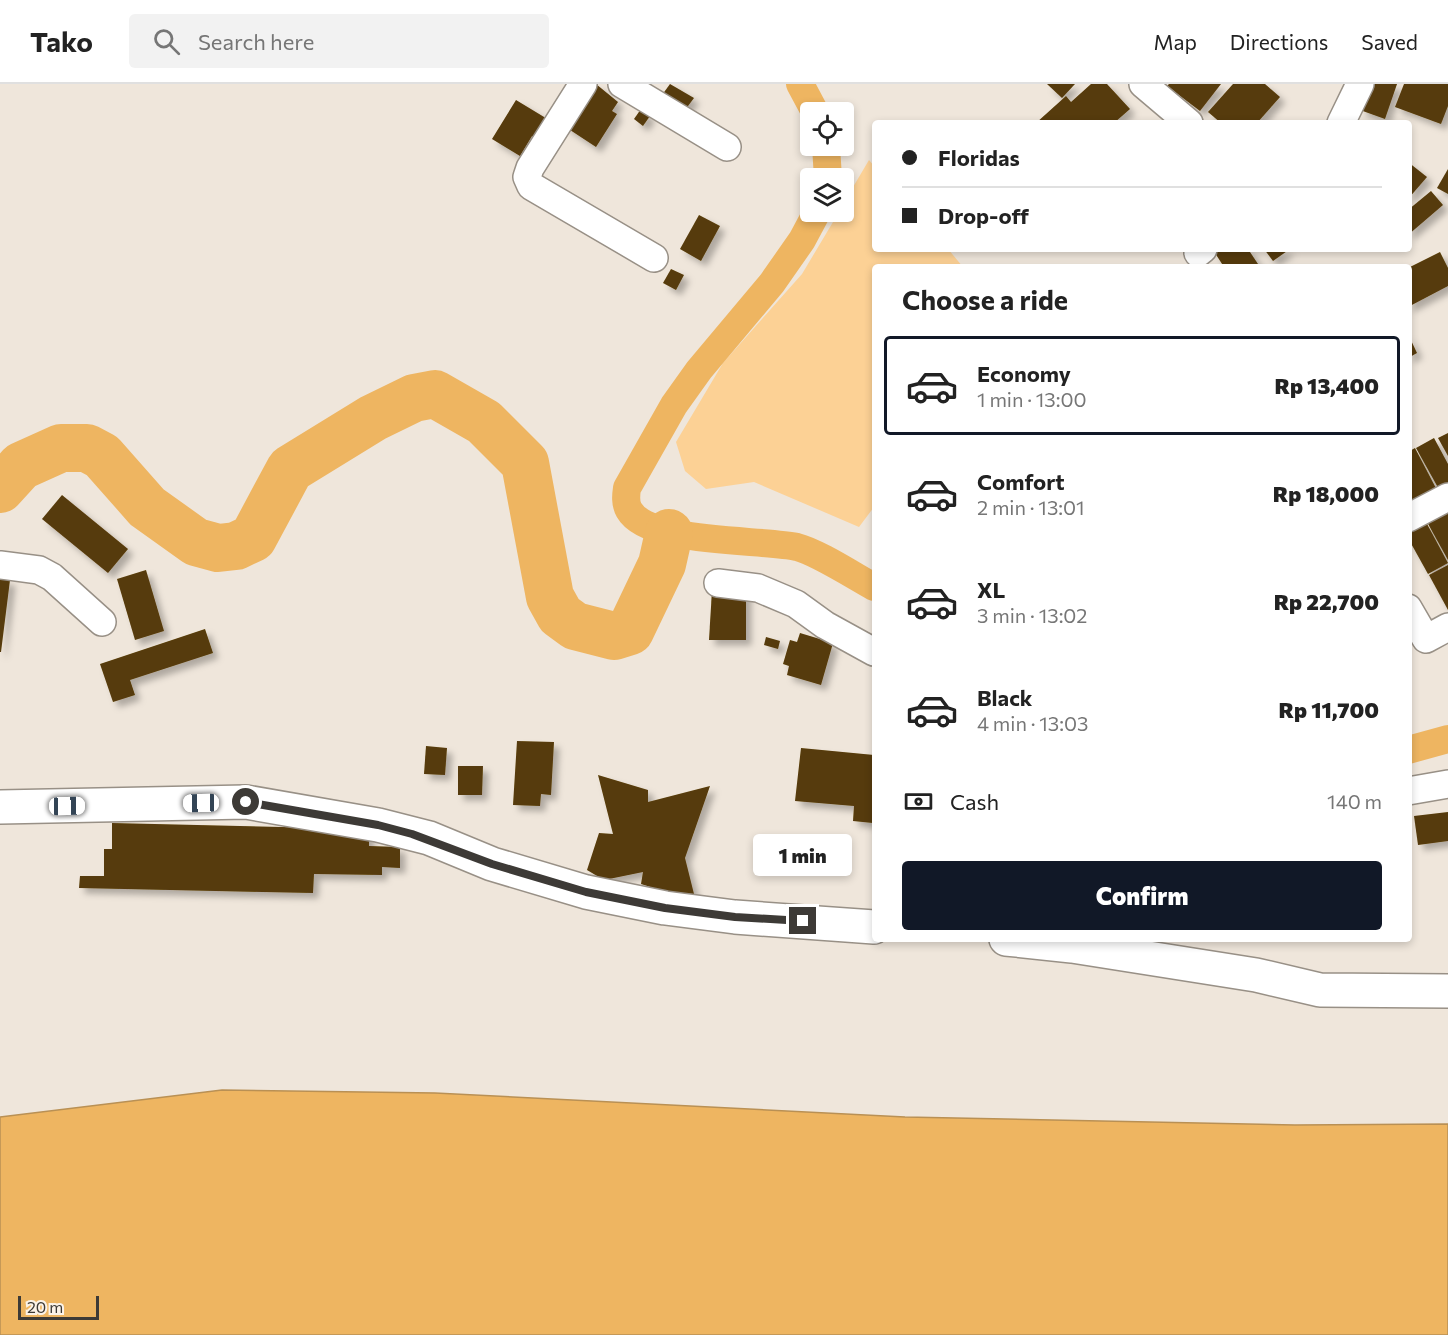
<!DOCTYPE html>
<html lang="en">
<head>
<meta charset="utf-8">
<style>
	body { margin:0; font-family:Commissioner,sans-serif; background:#f2f2f2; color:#222; height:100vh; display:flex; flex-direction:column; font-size:22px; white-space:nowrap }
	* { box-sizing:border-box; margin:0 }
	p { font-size:20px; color:#767676 }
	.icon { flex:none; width:33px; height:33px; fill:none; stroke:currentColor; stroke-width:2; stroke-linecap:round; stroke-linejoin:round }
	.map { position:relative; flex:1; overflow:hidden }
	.drawer { position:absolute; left:872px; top:180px; width:540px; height:678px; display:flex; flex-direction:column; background:#fff; border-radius:6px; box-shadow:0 3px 9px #0003 }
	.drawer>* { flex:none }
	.guide { position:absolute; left:872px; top:36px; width:540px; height:132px; border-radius:6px; box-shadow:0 3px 9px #0003; display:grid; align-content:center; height:132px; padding:0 30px; background:#fff }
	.buttons { position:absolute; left:800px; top:18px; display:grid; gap:12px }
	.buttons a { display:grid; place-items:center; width:54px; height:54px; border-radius:6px; background:#fff; box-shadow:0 3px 9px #0003; font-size:30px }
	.scale { position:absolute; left:18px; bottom:15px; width:81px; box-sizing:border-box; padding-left:6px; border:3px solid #3d3a36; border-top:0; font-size:16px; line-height:21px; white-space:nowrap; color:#3d3a36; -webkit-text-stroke:4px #fcf3e8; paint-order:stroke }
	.end { position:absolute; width:27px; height:27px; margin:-14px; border:8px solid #3d3a36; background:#fff; box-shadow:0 0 0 3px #fff }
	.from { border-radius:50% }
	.bubble { position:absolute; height:42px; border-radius:6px; background:#fff; box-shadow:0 3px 9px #0003; font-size:20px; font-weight:800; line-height:42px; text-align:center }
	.car { position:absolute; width:18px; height:36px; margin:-18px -9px; border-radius:8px; box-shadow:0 0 4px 2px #0007; background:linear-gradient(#fff 24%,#345 0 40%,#fff 0 76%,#345 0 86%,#fff 0) }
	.guide b { display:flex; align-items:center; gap:21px; height:57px; font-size:22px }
	.guide b+b { border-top:2px solid #e0e0e0 }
	.guide i { width:15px; height:15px; background:#222 }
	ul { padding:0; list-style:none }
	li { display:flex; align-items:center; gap:18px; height:99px; margin:0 12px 9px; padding:0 18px; border:3px solid transparent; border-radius:6px }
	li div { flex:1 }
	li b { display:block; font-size:22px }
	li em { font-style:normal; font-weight:800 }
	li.current { border-color:#111827 }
	li>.icon { width:54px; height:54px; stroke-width:1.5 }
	h2 { padding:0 30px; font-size:27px; line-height:72px }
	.pay { display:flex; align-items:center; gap:15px; height:66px; padding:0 30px; font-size:22px }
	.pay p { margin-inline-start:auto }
	.action { display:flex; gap:12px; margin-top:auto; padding:12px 30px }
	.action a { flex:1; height:69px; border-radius:6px; background:#111827; color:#fff; font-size:24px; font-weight:800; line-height:69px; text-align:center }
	header { display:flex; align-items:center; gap:36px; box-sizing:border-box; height:84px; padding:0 30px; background:#fff; border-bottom:2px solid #e0e0e0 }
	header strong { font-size:28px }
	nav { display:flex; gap:33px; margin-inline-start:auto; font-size:21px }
	.search { width:420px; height:54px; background:#f2f2f2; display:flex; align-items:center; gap:15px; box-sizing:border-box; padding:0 21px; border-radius:6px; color:#767676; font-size:22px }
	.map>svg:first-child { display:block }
	.green { fill:#fcd195 }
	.water { fill:#eeb561; stroke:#b99054; stroke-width:1.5 }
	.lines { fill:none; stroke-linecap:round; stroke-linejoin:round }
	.canal { stroke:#eeb561; stroke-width:28 }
	.river { stroke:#eeb561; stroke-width:48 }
	.building { fill:#563a08; filter:url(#shadow) }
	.minor-casing { stroke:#989086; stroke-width:30 }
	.highway-casing { stroke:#989086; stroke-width:36 }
	.minor { stroke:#fff; stroke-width:27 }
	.highway { stroke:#fff; stroke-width:33 }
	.route { stroke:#3d3a36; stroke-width:8 }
</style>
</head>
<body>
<header>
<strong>Tako</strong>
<div class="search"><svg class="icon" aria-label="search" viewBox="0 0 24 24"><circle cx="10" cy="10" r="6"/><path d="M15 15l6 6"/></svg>Search here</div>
<nav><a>Map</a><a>Directions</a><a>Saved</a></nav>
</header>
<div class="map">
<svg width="1448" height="1251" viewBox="0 0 1448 1251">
	<defs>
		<filter id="shadow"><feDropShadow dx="5.5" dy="5.5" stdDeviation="3" flood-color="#0004"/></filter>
	</defs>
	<rect width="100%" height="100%" fill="#efe6db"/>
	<!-- green -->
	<polygon class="green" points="869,76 874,82 874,165 948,165 963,183 874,183 874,423 859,443 754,398 706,405 685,387 676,358 723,279 802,190 839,128 843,128 843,120"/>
	<!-- water -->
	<polygon class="water" points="222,1006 435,1009 905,1033 1295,1041 1448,1040 1448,1251 0,1251 0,1033"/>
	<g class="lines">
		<!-- canal -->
		<g class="canal">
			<polyline points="800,0 815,28"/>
			<polyline points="826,62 828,94"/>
			<path d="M817,128L802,156L772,199L699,286L674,321L627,404C626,411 625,419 629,426C648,460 760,455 797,463C817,468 854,492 874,503"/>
			<polyline points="1408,666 1448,655"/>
		</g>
		<!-- river -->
		<polyline class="river" points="0,405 21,382 61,364 87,364 102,372 147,423 196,458 218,464 236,462 253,454 290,385 373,334 414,314 435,310 484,338 525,379 550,513 560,531 575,542 614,552 630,547 662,480 669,449"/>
	</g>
	<!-- building -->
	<g class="building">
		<polygon points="596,0 618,18 612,27 617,30 596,63 564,42"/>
		<polygon points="670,0 694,14 685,26 662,11"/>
		<polygon points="1047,0 1075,0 1062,14"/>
		<polygon points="1091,0 1107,0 1130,25 1114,39 1036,39 1066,12 1071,18"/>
		<polygon points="1169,0 1221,0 1200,27 1167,2"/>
		<polygon points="1233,0 1265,0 1280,13 1257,39 1221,39 1208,28"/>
		<polygon points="1369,0 1397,0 1385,35 1360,26"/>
		<polygon points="1404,0 1448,0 1448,22 1441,40 1395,23"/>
		<polygon points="516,16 549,36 537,55 532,52 520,72 492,55"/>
		<polygon points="641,25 650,32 643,42 634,35"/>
		<polygon points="1408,78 1427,93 1408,115"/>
		<polygon points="1448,85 1448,110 1437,104"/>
		<polygon points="1431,107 1443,121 1408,151 1408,126"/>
		<polygon points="699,131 720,142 701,177 680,165"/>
		<polygon points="1221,165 1248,165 1260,183 1224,183 1215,169"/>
		<polygon points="1264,165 1290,165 1273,177"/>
		<polygon points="1440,168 1448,184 1448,202 1408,223 1408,184"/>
		<polygon points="671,185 684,191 676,206 663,199"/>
		<polygon points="1408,250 1417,269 1408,274"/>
		<polygon points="1448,349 1448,372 1438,354"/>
		<polygon points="1434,354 1448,380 1448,405 1441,409 1416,364"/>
		<polygon points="1415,364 1439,410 1408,426 1408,368"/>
		<polygon points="62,411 128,465 108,489 42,435"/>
		<polygon points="1448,426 1448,476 1427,438"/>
		<polygon points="1426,438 1448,479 1428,490 1408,454 1408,447"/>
		<polygon points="1448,481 1448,526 1429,491"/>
		<polygon points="146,486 164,547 135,556 117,495"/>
		<polygon points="0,495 10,496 1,568 0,568"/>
		<polygon points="712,506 746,506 746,556 709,556"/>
		<polygon points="205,545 213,569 130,596 135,611 113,618 100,580"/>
		<polygon points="800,549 833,559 821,601 787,591 789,582 783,580 790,556 797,558"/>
		<polygon points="766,553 780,557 778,565 764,561"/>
		<polygon points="517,657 554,658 551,711 541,710 540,722 513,721"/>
		<polygon points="426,662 447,664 445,691 424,690"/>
		<polygon points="801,664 874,671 873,739 853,737 854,722 795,717"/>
		<polygon points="458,682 483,682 482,711 458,711"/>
		<polygon points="598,691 648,706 648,718 710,702 685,774 694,810 666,808 641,800 643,788 604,796 587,786 599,749 613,750"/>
		<polygon points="1448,728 1448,757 1418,761 1414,732"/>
		<polygon points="112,739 369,745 369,762 400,763 400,784 382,783 382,791 314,790 313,809 79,804 80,792 104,792 104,765 112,765"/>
	</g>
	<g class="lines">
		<defs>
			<g id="minor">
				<polyline points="583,0 530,84 527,93 531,102 654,174"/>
				<polyline points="622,0 727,63"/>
				<polyline points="1143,0 1189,39"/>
				<polyline points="1341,39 1360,0"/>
				<polyline points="1198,169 1203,165"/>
				<polyline points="1408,434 1448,413"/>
				<polyline points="0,481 39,486 52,493 102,538"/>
				<polyline points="718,499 758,504 796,520 825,541 874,568"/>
				<polyline points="1408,524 1426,555 1448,543"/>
				<polyline points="1408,707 1448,700"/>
			</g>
			<g id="highway">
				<polyline points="0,723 246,718 378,741 429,754 492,780 586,808 665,824 735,833 874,843"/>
				<polyline points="1006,855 1072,862 1256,891 1320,906 1448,907"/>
			</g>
		</defs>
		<!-- minor casing -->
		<use href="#minor" class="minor-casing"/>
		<!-- highway casing -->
		<use href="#highway" class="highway-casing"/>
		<!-- minor -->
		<use href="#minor" class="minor"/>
		<!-- highway -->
		<use href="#highway" class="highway"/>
	</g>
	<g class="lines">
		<!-- route -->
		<polyline class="route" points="246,718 378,741 412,750 492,780 586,808 665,824 735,833 803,837"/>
	</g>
</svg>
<div class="buttons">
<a><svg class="icon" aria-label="locate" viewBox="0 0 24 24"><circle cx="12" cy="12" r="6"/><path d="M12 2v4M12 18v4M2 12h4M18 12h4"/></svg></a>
<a><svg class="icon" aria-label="layers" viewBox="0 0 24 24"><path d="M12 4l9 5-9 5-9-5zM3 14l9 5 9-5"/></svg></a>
</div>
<div class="scale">20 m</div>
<i class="end from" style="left:246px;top:718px"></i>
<i class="end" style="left:803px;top:837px"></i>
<div class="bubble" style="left:753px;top:750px;width:99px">1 min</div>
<i class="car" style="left:201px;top:719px;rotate:269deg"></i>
<i class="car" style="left:67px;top:722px;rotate:89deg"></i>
<div class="guide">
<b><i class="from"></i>Floridas</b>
<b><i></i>Drop-off</b>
</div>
<section class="drawer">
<h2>Choose a ride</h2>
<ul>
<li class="current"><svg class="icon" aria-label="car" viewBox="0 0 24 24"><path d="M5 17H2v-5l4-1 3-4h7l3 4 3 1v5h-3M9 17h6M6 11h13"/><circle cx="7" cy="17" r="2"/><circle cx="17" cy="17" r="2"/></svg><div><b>Economy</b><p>1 min · 13:00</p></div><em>Rp 13,400</em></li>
<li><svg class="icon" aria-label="car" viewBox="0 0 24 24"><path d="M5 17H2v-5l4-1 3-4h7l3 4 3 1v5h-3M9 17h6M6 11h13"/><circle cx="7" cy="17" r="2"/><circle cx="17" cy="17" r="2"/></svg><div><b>Comfort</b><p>2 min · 13:01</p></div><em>Rp 18,000</em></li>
<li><svg class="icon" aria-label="car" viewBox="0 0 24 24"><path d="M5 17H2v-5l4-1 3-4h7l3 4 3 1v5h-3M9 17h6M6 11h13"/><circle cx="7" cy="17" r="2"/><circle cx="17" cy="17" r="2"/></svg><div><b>XL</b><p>3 min · 13:02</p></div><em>Rp 22,700</em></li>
<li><svg class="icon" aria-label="car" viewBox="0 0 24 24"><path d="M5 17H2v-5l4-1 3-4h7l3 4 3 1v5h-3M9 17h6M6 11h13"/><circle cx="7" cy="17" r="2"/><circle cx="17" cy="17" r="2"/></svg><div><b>Black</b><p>4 min · 13:03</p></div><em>Rp 11,700</em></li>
</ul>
<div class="pay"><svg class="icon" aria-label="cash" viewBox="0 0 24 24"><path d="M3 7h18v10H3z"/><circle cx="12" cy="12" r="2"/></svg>Cash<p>140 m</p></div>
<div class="action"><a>Confirm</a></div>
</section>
</div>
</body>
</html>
